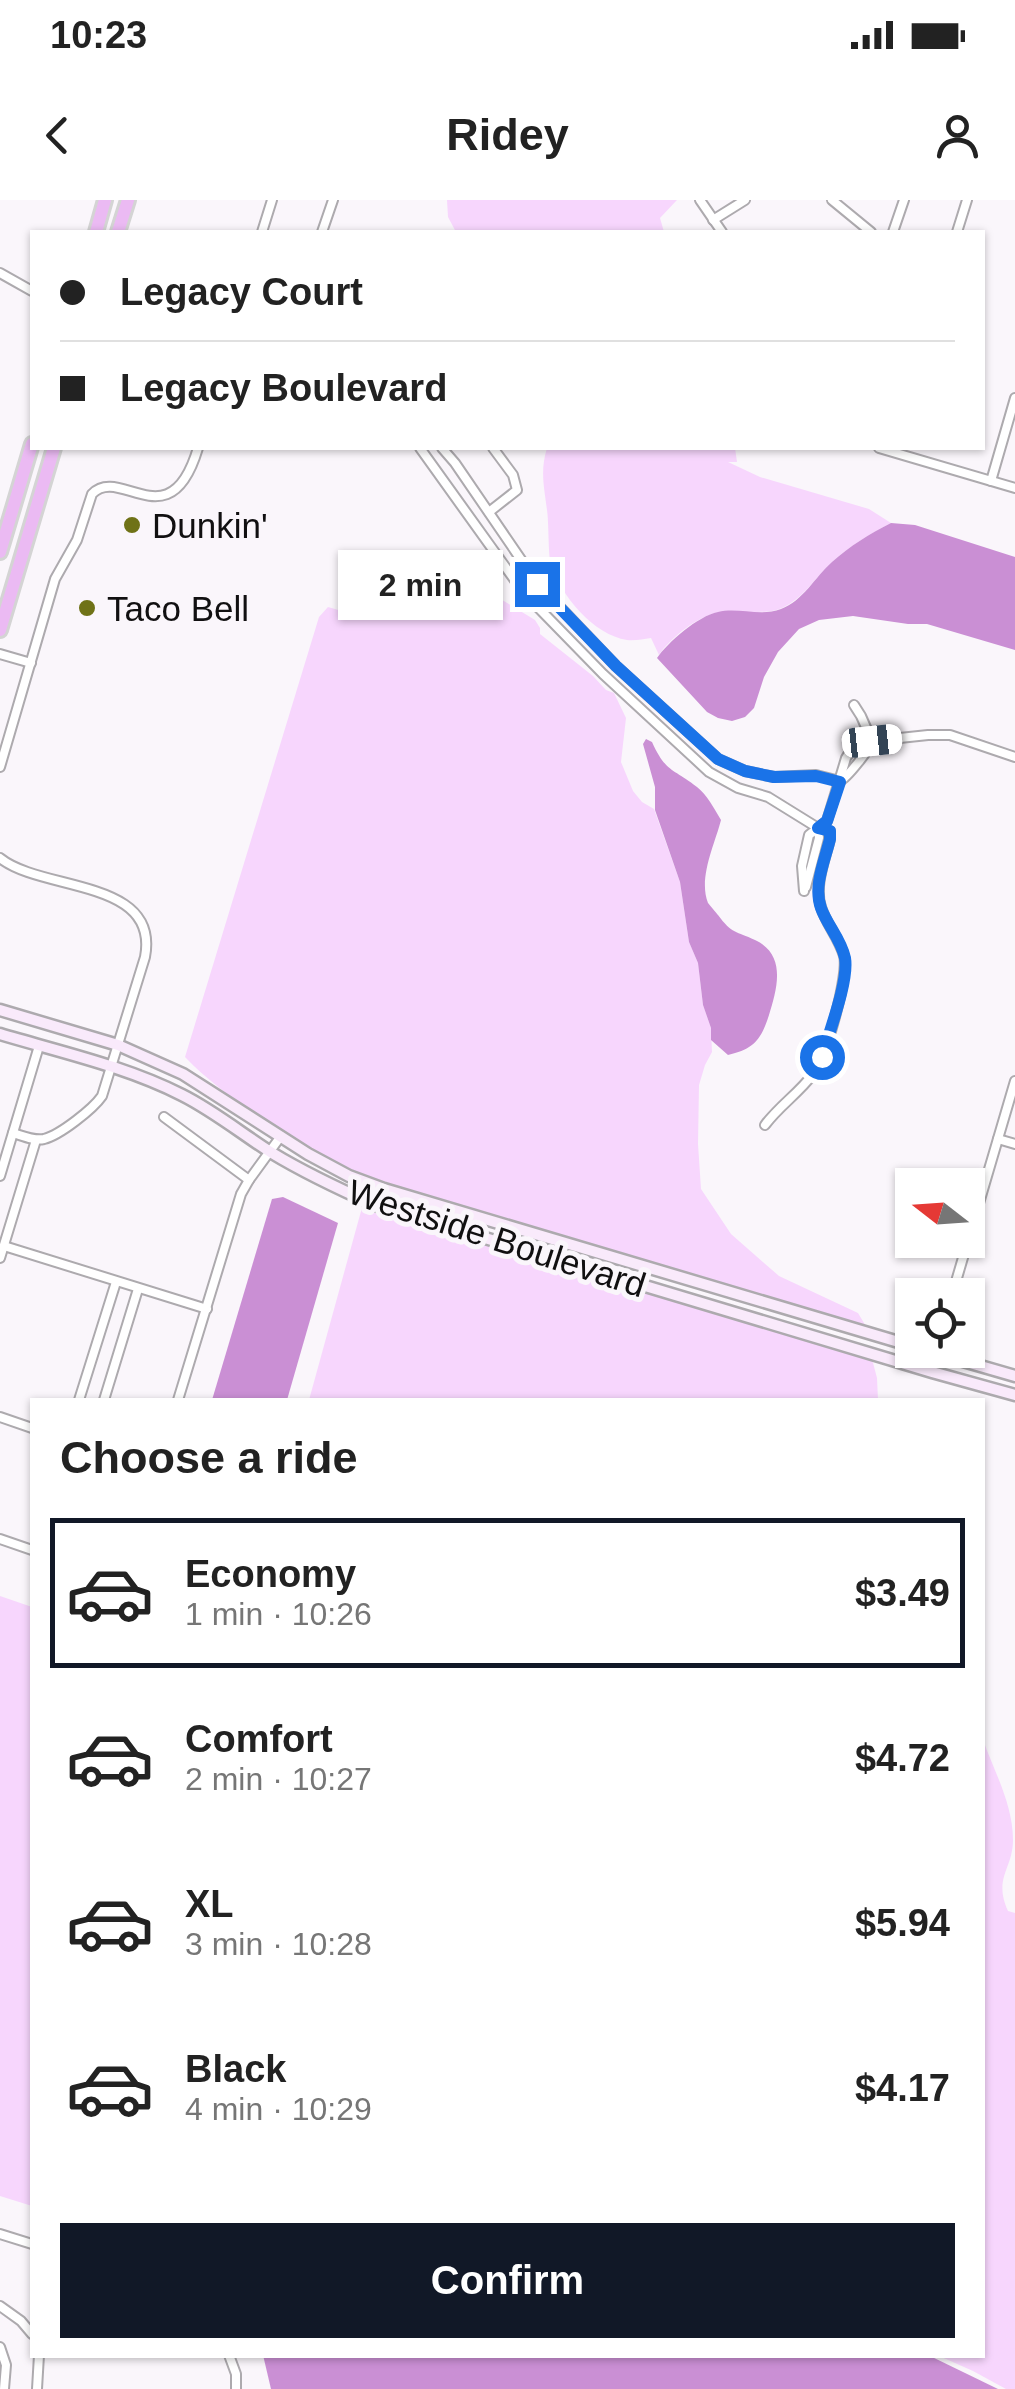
<!DOCTYPE html>
<html lang="en">
<head>
<meta charset="utf-8">
<style>
	body { margin:0; font-family:Helvetica,sans-serif; background:#f2f2f2; color:#222; height:100vh; display:flex; flex-direction:column; font-size:38px; white-space:nowrap }
	* { box-sizing:border-box; margin:0 }
	p { font-size:32px; color:#767676 }
	.icon { flex:none; width:55px; height:55px; fill:none; stroke:currentColor; stroke-width:2; stroke-linecap:round; stroke-linejoin:round }
	.map { position:relative; flex:1; overflow:hidden }
	.drawer { position:absolute; left:30px; top:1198px; width:955px; height:960px; display:flex; flex-direction:column; background:#fff; border-radius:0px; box-shadow:0 2px 8px #0004 }
	.drawer>* { flex:none }
	.hud { position:absolute; left:30px; top:30px; width:955px; height:220px; border-radius:0px; box-shadow:0 2px 8px #0004; display:grid; align-content:center; height:220px; padding:0 30px; background:#fff }
	.needle { width:65px; rotate:287deg }
	.buttons { position:absolute; left:895px; top:968px; display:grid; gap:20px }
	.buttons a { display:grid; place-items:center; width:90px; height:90px; border-radius:0px; background:#fff; box-shadow:0 2px 8px #0004; font-size:50px }
	.end { position:absolute; width:45px; height:45px; margin:-22px; border:12px solid #1a73e8; background:#fff; box-shadow:0 0 0 5px #fff }
	.from { border-radius:50% }
	.bubble { position:absolute; height:70px; border-radius:0px; background:#fff; box-shadow:0 2px 8px #0004; font-size:32px; font-weight:800; line-height:70px; text-align:center }
	.car { position:absolute; width:30px; height:60px; margin:-30px -15px; border-radius:12px; box-shadow:0 0 8px 2px #0007; background:linear-gradient(#fff 24%,#345 0 40%,#fff 0 76%,#345 0 86%,#fff 0) }
	.hud b { display:flex; align-items:center; gap:35px; height:95px; font-size:38px }
	.hud b+b { border-top:2px solid #e0e0e0 }
	.hud i { width:25px; height:25px; background:#222 }
	ul { padding:0; list-style:none }
	li { display:flex; align-items:center; gap:30px; height:150px; margin:0 20px 15px; padding:0 10px; border:5px solid transparent; border-radius:0px }
	li div { flex:1 }
	li b { display:block; font-size:38px }
	li em { font-style:normal; font-weight:800 }
	li.on { border-color:#111827 }
	li>.icon { width:90px; height:90px; stroke-width:1.5 }
	h2 { padding:0 30px; font-size:45px; line-height:120px }
	.button { display:flex; gap:20px; margin-top:auto; padding:20px 30px }
	.button a { flex:1; height:115px; border-radius:0px; background:#111827; color:#fff; font-size:40px; font-weight:800; line-height:115px; text-align:center }
	.status { display:flex; justify-content:space-between; align-items:center; height:70px; padding:0 50px; background:#fff; direction:ltr }
	.status svg { height:28px; fill:currentColor }
	header { display:flex; justify-content:space-between; align-items:center; height:130px; padding:0 30px; background:#fff; font-size:45px; font-weight:800 }
	.map>svg:first-child { display:block }
	.green { fill:#f7d6fd }
	.water { fill:#ca8fd4 }
	.lines { fill:none; stroke-linecap:round; stroke-linejoin:round }
	.street-casing { stroke:#adaaae; stroke-width:12 }
	.secondary-casing { stroke:#adaaae; stroke-width:15 }
	.highway-casing { stroke:#d4d4d4; stroke-width:18 }
	.street { stroke:#fff; stroke-width:8 }
	.secondary { stroke:#f9eafb; stroke-width:10 }
	.highway { stroke:#ebbaf3; stroke-width:12 }
	.route { stroke:#1a73e8; stroke-width:12 }
	.poi-dot { fill:#6f7217; stroke:#faf6fb; stroke-width:4 }
	.labels { text-anchor:middle; dominant-baseline:central; stroke-width:10; stroke-linejoin:round; paint-order:stroke }
	.poi-label { font-size:35px; fill:#111011; stroke:#faf6fb; text-anchor:start }
	.street-label { font-size:35px; fill:#111011; stroke:#faf6fb }
</style>
</head>
<body>
<div class="status"><b>10:23</b><svg viewBox="0 0 49 12"><path d="M0 12V9h3v3zM5 12V6h3v6zM10 12V3h3v9zM15 12V0h3v12zM26 1h20v11H26zM47 4h2v5h-2z"/></svg></div>
<header><svg class="icon" aria-label="back" viewBox="0 0 24 24"><path d="M15 5l-7 7 7 7"/></svg>Ridey<svg class="icon" aria-label="person" viewBox="0 0 24 24"><circle cx="12" cy="8" r="4"/><path d="M4 21q1-7 8-7t8 7"/></svg></header>
<div class="map">
<svg width="1015" height="2189" viewBox="0 0 1015 2189">
	<rect width="100%" height="100%" fill="#faf6fb"/>
	<!-- green -->
	<g class="green">
		<polygon points="447,0 677,0 660,18 664,32 456,32 448,17"/>
		<path d="M547,248H735L737,262H728L760,277L869,309L891,323C868,335 846,348 827,367C813,381 802,399 782,408C764,416 740,409 721,412C700,414 670,438 659,455L651,438C643,439 635,441 627,440C594,435 561,396 551,365C548,355 549,323 547,310C544,286 540,271 547,248Z"/>
		<path d="M410,389L499,398L535,420L540,428V434L593,476L606,490L614,493L626,518L621,562L633,591L642,602L654,609L680,682L689,742L698,763L703,805L711,828L712,852L705,865L699,885L698,944L701,989L731,1034L779,1076L858,1113L867,1128L386,984C344,969 309,949 273,925C241,905 211,884 185,857L319,417L328,407L366,418L387,395Z"/>
		<polygon points="363,1004 872,1159 877,1178 878,1200 309,1200"/>
		<polygon points="0,1396 32,1407 32,2006 0,1996"/>
		<path d="M983,1540C995,1573 1013,1605 1013,1640C1013,1669 993,1678 1008,1711L1015,1713V2189H1006L973,2171L937,2155H982Z"/>
	</g>
	<!-- water -->
	<g class="water">
		<path d="M891,323L915,325L1015,357V450L927,424H908L853,416L819,420L799,429L778,452L764,477L754,508L745,517L732,521L718,518L707,512L657,458C668,442 698,416 718,412C738,407 761,417 781,409C803,401 815,377 832,362C850,346 869,334 891,323Z"/>
		<path d="M646,539L652,542C666,573 673,568 697,587C707,595 714,608 721,620C715,644 698,678 708,703C709,704 717,714 718,715C732,734 736,731 755,740C787,755 777,789 769,815C761,840 754,849 728,855L711,840V828L703,805L698,763L689,742L680,682L655,610V587L643,544Z"/>
		<polygon points="283,997 338,1023 287,1200 212,1200 272,999"/>
		<polygon points="263,2155 928,2155 998,2189 271,2189"/>
	</g>
	<g class="lines">
		<defs>
			<g id="street">
				<polyline points="700,0 722,32"/>
				<polyline points="832,0 871,32"/>
				<polyline points="713,20 745,0"/>
				<polyline points="262,32 272,0"/>
				<polyline points="322,32 333,0"/>
				<polyline points="893,32 904,0"/>
				<polyline points="957,32 967,0"/>
				<polyline points="0,73 32,91"/>
				<path d="M420,248L524,393L603,474L709,572L738,588L768,597L818,628L830,631V639C825,660 814,686 821,707C826,724 839,738 844,756C849,774 826,859 813,874C799,893 779,906 765,925"/>
				<polyline points="442,248 455,263 537,383 616,466 718,559 745,571 774,577 816,575 840,581"/>
				<polyline points="879,248 1015,288"/>
				<polyline points="991,281 1015,198"/>
				<polyline points="489,312 517,290 513,275 493,248"/>
				<polyline points="0,454 31,463"/>
				<polyline points="854,505 861,516 872,541"/>
				<path d="M0,567L55,379L77,340L92,294C120,264 170,342 198,248"/>
				<path d="M840,581C847,578 870,549 872,541"/>
				<path d="M0,658C42,692 160,678 145,757L102,896C93,909 60,935 44,939C34,941 23,936 13,933"/>
				<polyline points="806,687 819,638 818,628"/>
				<polyline points="804,691 802,666 809,635 827,621 846,558 851,550 862,542 928,535 950,535 1015,557"/>
				<polyline points="164,917 249,980 241,994 178,1200"/>
				<polyline points="998,939 1015,944"/>
				<polyline points="0,976 39,846"/>
				<polyline points="249,980 281,936"/>
				<polyline points="4,1046 207,1109"/>
				<polyline points="0,1058 36,940"/>
				<polyline points="952,1095 1015,881"/>
				<polyline points="79,1200 116,1082"/>
				<polyline points="104,1200 138,1089"/>
				<polyline points="0,1217 32,1228"/>
				<polyline points="0,1339 32,1350"/>
				<polyline points="0,2034 32,2044"/>
				<polyline points="0,2106 21,2121 32,2134"/>
				<polyline points="0,2147 6,2165 4,2189"/>
				<polyline points="229,2155 236,2174 236,2189"/>
				<polyline points="37,2189 39,2155"/>
			</g>
			<g id="secondary">
				<polyline points="0,810 118,845 183,874 308,954 349,976 384,989 912,1146"/>
				<path d="M0,834C60,852 125,866 182,895C214,911 242,934 272,953C305,973 339,989 375,1005L932,1172L1015,1195"/>
				<polyline points="925,1150 1015,1176"/>
			</g>
			<g id="highway">
				<polyline points="96,32 105,0"/>
				<polyline points="118,32 128,0"/>
				<polyline points="0,352 32,244"/>
				<polyline points="0,430 54,248"/>
			</g>
		</defs>
		<!-- street casing -->
		<use href="#street" class="street-casing"/>
		<!-- secondary casing -->
		<use href="#secondary" class="secondary-casing"/>
		<!-- highway casing -->
		<use href="#highway" class="highway-casing"/>
		<!-- street -->
		<use href="#street" class="street"/>
		<!-- secondary -->
		<use href="#secondary" class="secondary"/>
		<!-- highway -->
		<use href="#highway" class="highway"/>
	</g>
	<g class="lines">
		<!-- route -->
		<path class="route" d="M537,384L616,466L718,559L745,571L774,577L816,576L840,582L827,621L818,628L830,631V639C825,660 813,686 821,708C827,725 841,739 845,758C849,781 829,832 822,857"/>
	</g>
	<!-- markers -->
	<g class="poi-dot">
		<circle cx="132" cy="325" r="10"/>
		<circle cx="87" cy="408" r="10"/>
	</g>
	<g class="labels">
		<!-- poi labels -->
		<g class="poi-label">
			<text x="152" y="325">Dunkin'</text>
			<text x="107" y="408">Taco Bell</text>
		</g>
		<!-- street labels -->
		<g class="street-label">
			<text transform="translate(497 1038) rotate(18)">Westside Boulevard</text>
		</g>
	</g>
</svg>
<div class="buttons">
<a><svg class="needle" viewBox="-14 -14 28 28"><path d="M0-13l5 13h-10z" fill="#e53935"/><path d="M0 13l5-13h-10z" fill="#767676"/></svg></a>
<a><svg class="icon" aria-label="locate" viewBox="0 0 24 24"><circle cx="12" cy="12" r="6"/><path d="M12 2v4M12 18v4M2 12h4M18 12h4"/></svg></a>
</div>
<i class="end from" style="left:822px;top:857px"></i>
<i class="end" style="left:537px;top:384px"></i>
<div class="bubble" style="left:338px;top:350px;width:165px">2 min</div>
<i class="car" style="left:872px;top:541px;rotate:84deg"></i>
<div class="hud">
<b><i class="from"></i>Legacy Court</b>
<b><i></i>Legacy Boulevard</b>
</div>
<section class="drawer">
<h2>Choose a ride</h2>
<ul>
<li class="on"><svg class="icon" aria-label="car" viewBox="0 0 24 24"><path d="M5 17H2v-5l4-1 3-4h7l3 4 3 1v5h-3M9 17h6M6 11h13"/><circle cx="7" cy="17" r="2"/><circle cx="17" cy="17" r="2"/></svg><div><b>Economy</b><p>1 min · 10:26</p></div><em>$3.49</em></li>
<li><svg class="icon" aria-label="car" viewBox="0 0 24 24"><path d="M5 17H2v-5l4-1 3-4h7l3 4 3 1v5h-3M9 17h6M6 11h13"/><circle cx="7" cy="17" r="2"/><circle cx="17" cy="17" r="2"/></svg><div><b>Comfort</b><p>2 min · 10:27</p></div><em>$4.72</em></li>
<li><svg class="icon" aria-label="car" viewBox="0 0 24 24"><path d="M5 17H2v-5l4-1 3-4h7l3 4 3 1v5h-3M9 17h6M6 11h13"/><circle cx="7" cy="17" r="2"/><circle cx="17" cy="17" r="2"/></svg><div><b>XL</b><p>3 min · 10:28</p></div><em>$5.94</em></li>
<li><svg class="icon" aria-label="car" viewBox="0 0 24 24"><path d="M5 17H2v-5l4-1 3-4h7l3 4 3 1v5h-3M9 17h6M6 11h13"/><circle cx="7" cy="17" r="2"/><circle cx="17" cy="17" r="2"/></svg><div><b>Black</b><p>4 min · 10:29</p></div><em>$4.17</em></li>
</ul>
<div class="button"><a>Confirm</a></div>
</section>
</div>
</body>
</html>
